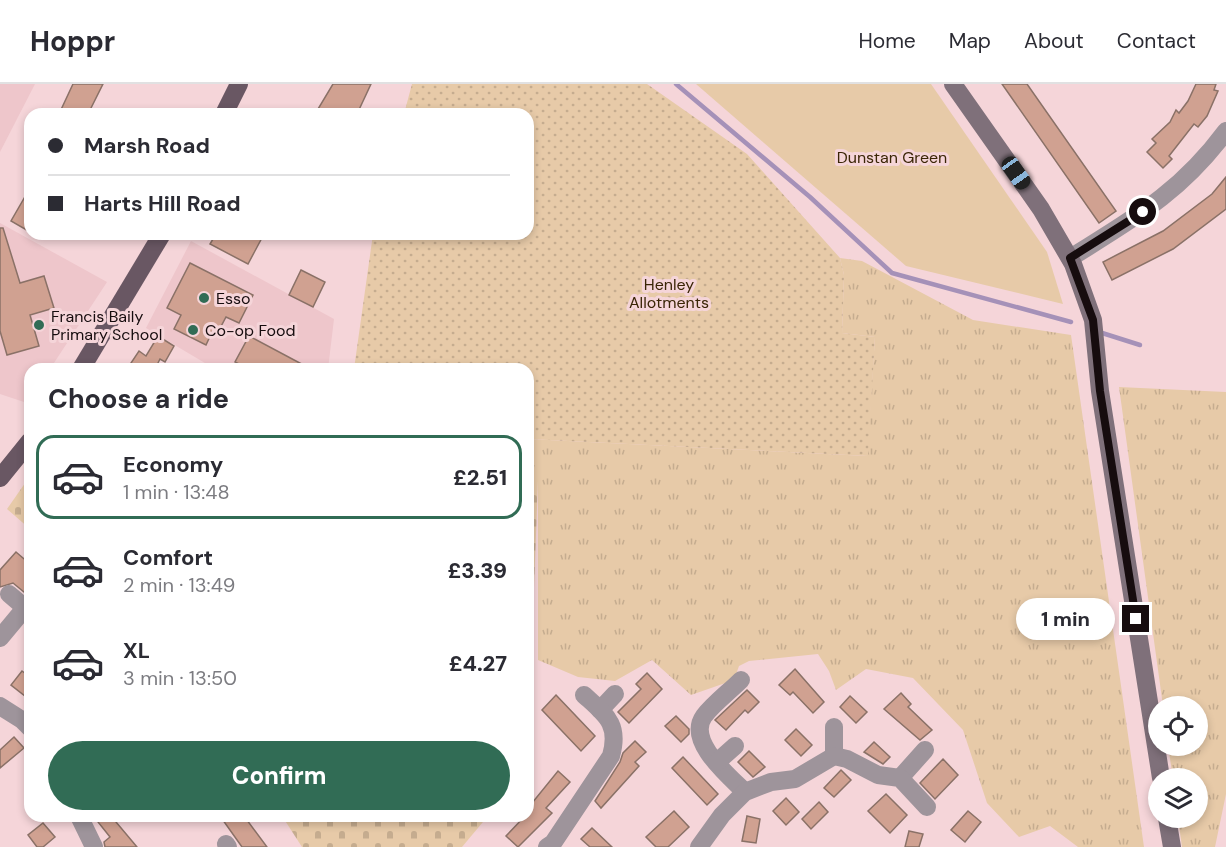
<!DOCTYPE html>
<html lang="en">
<head>
<meta charset="utf-8">
<style>
	body { margin:0; font-family:"DM Sans",sans-serif; background:#f7f7f7; color:#2b2b33; height:100vh; display:flex; flex-direction:column; font-size:22px; white-space:nowrap }
	* { box-sizing:border-box; margin:0 }
	p { font-size:20px; color:#7c7c81 }
	.icon { flex:none; width:33px; height:33px; fill:none; stroke:currentColor; stroke-width:2; stroke-linecap:round; stroke-linejoin:round }
	.map { position:relative; flex:1; overflow:hidden }
	.details { position:absolute; left:24px; top:279px; width:510px; height:459px; display:flex; flex-direction:column; background:#fff; border-radius:18px; box-shadow:0 3px 9px #0003 }
	.details>* { flex:none }
	.hud { position:absolute; left:24px; top:24px; width:510px; height:132px; border-radius:18px; box-shadow:0 3px 9px #0003; display:grid; align-content:center; height:132px; padding:0 24px; background:#fff }
	.fabs { position:absolute; left:1148px; top:612px; display:grid; gap:12px }
	.fabs a { display:grid; place-items:center; width:60px; height:60px; border-radius:50%; background:#fff; box-shadow:0 3px 9px #0003; font-size:30px }
	.end { position:absolute; width:27px; height:27px; margin:-14px; border:8px solid #160c0e; background:#fff; box-shadow:0 0 0 3px #fff }
	.from { border-radius:50% }
	.bubble { position:absolute; height:42px; border-radius:21px; background:#fff; box-shadow:0 3px 9px #0003; font-size:20px; font-weight:800; line-height:42px; text-align:center }
	.car { position:absolute; width:18px; height:36px; margin:-18px -9px; border-radius:8px; box-shadow:0 0 4px 2px #0007; background:linear-gradient(#222 24%,#8ab4d8 0 40%,#222 0 76%,#8ab4d8 0 86%,#222 0) }
	.hud b { display:flex; align-items:center; gap:21px; height:57px; font-size:22px }
	.hud b+b { border-top:2px solid #e1e1e2 }
	.hud i { width:15px; height:15px; background:#2b2b33 }
	ul { padding:0; list-style:none }
	li { display:flex; align-items:center; gap:18px; height:84px; margin:0 12px 9px; padding:0 12px; border:3px solid transparent; border-radius:18px }
	li div { flex:1 }
	li b { display:block; font-size:22px }
	li em { font-style:normal; font-weight:800 }
	li.selected { border-color:#316c55 }
	li>.icon { width:54px; height:54px; stroke-width:1.5 }
	h2 { padding:0 24px; font-size:27px; line-height:72px }
	.primary-button { display:flex; gap:12px; margin-top:auto; padding:12px 24px }
	.primary-button a { flex:1; height:69px; border-radius:36px; background:#316c55; color:#fff; font-size:24px; font-weight:800; line-height:69px; text-align:center }
	header { display:flex; align-items:center; gap:36px; box-sizing:border-box; height:84px; padding:0 30px; background:#fff; border-bottom:2px solid #e1e1e2 }
	header strong { font-size:28px }
	nav { display:flex; gap:33px; margin-inline-start:auto; font-size:21px }
	.map>svg:first-child { display:block }
	.built { fill:#eec6cb }
	.grass { fill:url(#grass-tufts) }
	.cemetery { fill:url(#cemetery-stones) }
	.park { fill:#e7caa8 }
	.garden { fill:url(#garden-dots) }
	.lines { fill:none; stroke-linecap:round; stroke-linejoin:round }
	.stream { stroke:#a591b8; stroke-width:4.5 }
	.building { fill:#d0a191; stroke:#8a7167; stroke-width:1.5 }
	.street { stroke:#9e949b; stroke-width:18 }
	.secondary { stroke:#7f707a; stroke-width:18 }
	.primary { stroke:#695763; stroke-width:18 }
	.route { stroke:#160c0e; stroke-width:8 }
	.poi-dot { fill:#316c55; stroke:#f5d5d9; stroke-width:2 }
	.labels { text-anchor:middle; dominant-baseline:central; stroke-width:6; stroke-linejoin:round; paint-order:stroke }
	.park-label { font-size:16px; fill:#3a2506; stroke:#f5d5d9 }
	.poi-label { font-size:16px; fill:#160c0e; stroke:#f5d5d9; text-anchor:start }
</style>
</head>
<body>
<header>
<strong>Hoppr</strong>
<nav><a>Home</a><a>Map</a><a>About</a><a>Contact</a></nav>
</header>
<div class="map">
<svg width="1226" height="763" viewBox="0 0 1226 763">
	<defs>
		<pattern id="grass-tufts" width="24" height="20" patternUnits="userSpaceOnUse" patternTransform="scale(1.5)"><rect width="24" height="20" fill="#e7caa8"/><path d="M3 7l-1-3M5 7V3M7 7l1-3M15 17l-1-3M17 17v-4M19 17l1-3" fill="none" stroke="#c5ac8f"/></pattern>
		<pattern id="cemetery-stones" width="16" height="16" patternUnits="userSpaceOnUse" patternTransform="scale(1.5)"><rect width="16" height="16" fill="#e7caa8"/><path d="M2 7V4a2 2 0 0 1 4 0v3zM10 15v-3a2 2 0 0 1 4 0v3z" fill="#c5ac8f"/></pattern>
		<pattern id="garden-dots" width="8" height="8" patternUnits="userSpaceOnUse" patternTransform="scale(1.5)"><rect width="8" height="8" fill="#e7caa8"/><path d="M2 2h.1M6 6h.1" fill="none" stroke="#c5ac8f" stroke-width="1.8" stroke-linecap="round"/></pattern>
	</defs>
	<rect width="100%" height="100%" fill="#f5d5d9"/>
	<!-- built -->
	<g class="built">
		<polygon points="0,0 35,0 0,68"/>
		<polygon points="0,139 107,198 50,285 30,285 30,315 27,319 0,310"/>
		<polygon points="191,157 334,235 328,285 209,285 210,282 146,244"/>
	</g>
	<!-- grass -->
	<g class="grass">
		<polygon points="840,174 862,177 973,236 1071,251 1144,763 1078,763 1050,742 1019,753 987,719 963,646 913,594 866,585 836,606 829,587 818,570 749,577 739,582 734,596 691,611 652,576 615,597 578,593 538,576 538,398 528,396 528,355 867,372 875,253 842,249 844,191"/>
		<polygon points="1119,303 1226,308 1226,710 1215,763 1182,763 1178,734 1197,734 1197,694 1173,694 1168,662 1197,662 1197,622 1163,622"/>
	</g>
	<!-- cemetery -->
	<g class="cemetery">
		<polygon points="30,392 30,445 7,425"/>
		<polygon points="528,396 538,397 528,664"/>
		<polygon points="282,732 488,732 462,763 302,763"/>
	</g>
	<!-- park -->
	<polygon class="park" points="696,0 931,0 1047,168 1063,220 906,182"/>
	<!-- garden -->
	<polygon class="garden" points="412,0 647,0 747,70 840,174 844,191 842,249 875,253 868,372 528,355 528,285 354,285 373,150 528,150 528,30 404,30"/>
	<g class="lines">
		<!-- stream -->
		<g class="stream">
			<polyline points="676,0 810,113 892,189 1071,238"/>
			<polyline points="1099,248 1140,261"/>
		</g>
	</g>
	<!-- building -->
	<g class="building">
		<polygon points="73,0 103,0 88,30 59,30"/>
		<polygon points="333,0 371,0 357,30 315,30"/>
		<polygon points="1002,0 1027,0 1116,127 1099,139"/>
		<polygon points="1196,0 1216,0 1214,6 1218,7 1207,32 1198,43 1194,40 1169,72 1172,75 1163,84 1147,68 1156,59 1152,55 1170,38 1176,26 1179,29 1188,17"/>
		<polygon points="1226,93 1226,125 1173,165 1112,196 1103,178 1163,147 1212,110"/>
		<polygon points="30,104 30,148 11,137"/>
		<polygon points="0,144 3,144 20,199 44,192 54,224 30,231 39,262 7,271 0,247"/>
		<polygon points="216,150 264,150 248,180 210,160"/>
		<polygon points="190,179 253,211 239,239 226,233 217,250 212,248 206,261 174,245 181,231 167,224"/>
		<polygon points="301,186 325,198 313,223 289,211"/>
		<polygon points="158,252 174,262 165,278 160,275 158,279 167,285 127,285 139,267 146,272"/>
		<polygon points="249,252 311,285 249,285 235,278"/>
		<polygon points="16,468 30,480 30,513 13,499 0,503 0,486"/>
		<polygon points="795,585 824,618 813,629 793,608 790,611 779,601"/>
		<polygon points="22,587 30,593 30,616 11,601"/>
		<polygon points="647,589 662,605 629,639 618,628 641,605 636,600"/>
		<polygon points="747,606 759,618 748,629 745,626 726,646 715,636"/>
		<polygon points="901,609 911,620 908,623 932,646 920,656 884,625"/>
		<polygon points="556,611 595,652 581,667 542,626"/>
		<polygon points="850,612 867,628 856,639 840,623"/>
		<polygon points="676,632 689,645 689,650 681,658 665,642"/>
		<polygon points="796,645 812,661 801,672 785,656"/>
		<polygon points="14,653 24,664 0,684 0,666"/>
		<polygon points="635,657 646,668 635,678 639,682 601,724 595,717 620,678 623,669"/>
		<polygon points="874,658 890,673 883,680 864,668"/>
		<polygon points="749,667 765,683 753,693 738,678"/>
		<polygon points="683,673 718,710 707,721 672,684"/>
		<polygon points="943,675 958,691 935,715 920,699"/>
		<polygon points="841,686 851,696 834,713 824,704"/>
		<polygon points="558,687 570,698 546,724 552,729 518,763 506,752 525,732 528,732 528,724"/>
		<polygon points="886,710 907,731 890,749 868,727"/>
		<polygon points="786,714 799,728 786,741 773,727"/>
		<polygon points="819,718 828,728 811,745 802,735"/>
		<polygon points="674,727 689,743 668,763 656,763 646,753"/>
		<polygon points="968,727 981,738 965,758 951,746"/>
		<polygon points="106,732 111,732 137,763 105,763 104,758 110,753 98,738"/>
		<polygon points="220,732 244,732 267,763 242,763"/>
		<polygon points="747,732 760,735 756,759 742,757"/>
		<polygon points="43,739 55,753 43,763 37,763 28,751"/>
		<polygon points="592,744 612,763 590,763 581,755"/>
		<polygon points="909,747 923,750 919,763 905,763"/>
	</g>
	<g class="lines">
		<!-- street -->
		<g class="street">
			<path d="M1070,174C1134,134 1180,109 1226,47"/>
			<polyline points="9,510 30,528"/>
			<polyline points="0,554 25,524"/>
			<path d="M741,596C729,608 714,619 704,632C686,657 729,692 745,708"/>
			<polyline points="0,622 22,636 30,644"/>
			<polyline points="600,626 615,610"/>
			<polyline points="834,672 834,643"/>
			<polyline points="717,678 735,662"/>
			<polyline points="900,694 925,666"/>
			<polyline points="79,732 94,763"/>
			<polyline points="226,760 228,763"/>
			<path d="M547,763L553,759L611,672C620,640 606,631 584,611"/>
			<polyline points="699,763 722,731 745,708 771,698 795,695 834,672 847,675 878,691 900,694 927,723"/>
		</g>
		<!-- secondary -->
		<g class="secondary">
			<polyline points="953,0 1041,125 1073,180 1093,236 1100,307 1161,694"/>
			<polyline points="1167,734 1172,763"/>
		</g>
		<!-- primary -->
		<g class="primary">
			<polyline points="224,30 239,0"/>
			<polyline points="81,285 162,150"/>
			<polyline points="0,394 30,357"/>
		</g>
	</g>
	<g class="lines">
		<!-- route -->
		<polyline class="route" points="1136,535 1100,307 1093,236 1070,174 1143,128"/>
	</g>
	<!-- markers -->
	<g class="poi-dot">
		<circle cx="204" cy="214" r="6"/>
		<circle cx="39" cy="241" r="6"/>
		<circle cx="193" cy="246" r="6"/>
	</g>
	<g class="labels">
		<!-- park labels -->
		<g class="park-label">
			<text x="892" y="73">Dunstan Green</text>
			<text x="669" y="200">Henley<tspan x="669" dy="18">Allotments</tspan></text>
		</g>
		<!-- poi labels -->
		<g class="poi-label">
			<text x="216" y="214">Esso</text>
			<text x="51" y="232">Francis Baily<tspan x="51" dy="18">Primary School</tspan></text>
			<text x="205" y="246">Co-op Food</text>
		</g>
	</g>
</svg>
<div class="fabs">
<a><svg class="icon" aria-label="locate" viewBox="0 0 24 24"><circle cx="12" cy="12" r="6"/><path d="M12 2v4M12 18v4M2 12h4M18 12h4"/></svg></a>
<a><svg class="icon" aria-label="layers" viewBox="0 0 24 24"><path d="M12 4l9 5-9 5-9-5zM3 14l9 5 9-5"/></svg></a>
</div>
<i class="end from" style="left:1143px;top:128px"></i>
<i class="end" style="left:1136px;top:535px"></i>
<div class="bubble" style="left:1016px;top:514px;width:99px">1 min</div>
<i class="car" style="left:1016px;top:89px;rotate:145deg"></i>
<div class="hud">
<b><i class="from"></i>Marsh Road</b>
<b><i></i>Harts Hill Road</b>
</div>
<section class="details">
<h2>Choose a ride</h2>
<ul>
<li class="selected"><svg class="icon" aria-label="car" viewBox="0 0 24 24"><path d="M5 17H2v-5l4-1 3-4h7l3 4 3 1v5h-3M9 17h6M6 11h13"/><circle cx="7" cy="17" r="2"/><circle cx="17" cy="17" r="2"/></svg><div><b>Economy</b><p>1 min · 13:48</p></div><em>£2.51</em></li>
<li><svg class="icon" aria-label="car" viewBox="0 0 24 24"><path d="M5 17H2v-5l4-1 3-4h7l3 4 3 1v5h-3M9 17h6M6 11h13"/><circle cx="7" cy="17" r="2"/><circle cx="17" cy="17" r="2"/></svg><div><b>Comfort</b><p>2 min · 13:49</p></div><em>£3.39</em></li>
<li><svg class="icon" aria-label="car" viewBox="0 0 24 24"><path d="M5 17H2v-5l4-1 3-4h7l3 4 3 1v5h-3M9 17h6M6 11h13"/><circle cx="7" cy="17" r="2"/><circle cx="17" cy="17" r="2"/></svg><div><b>XL</b><p>3 min · 13:50</p></div><em>£4.27</em></li>
</ul>
<div class="primary-button"><a>Confirm</a></div>
</section>
</div>
</body>
</html>
